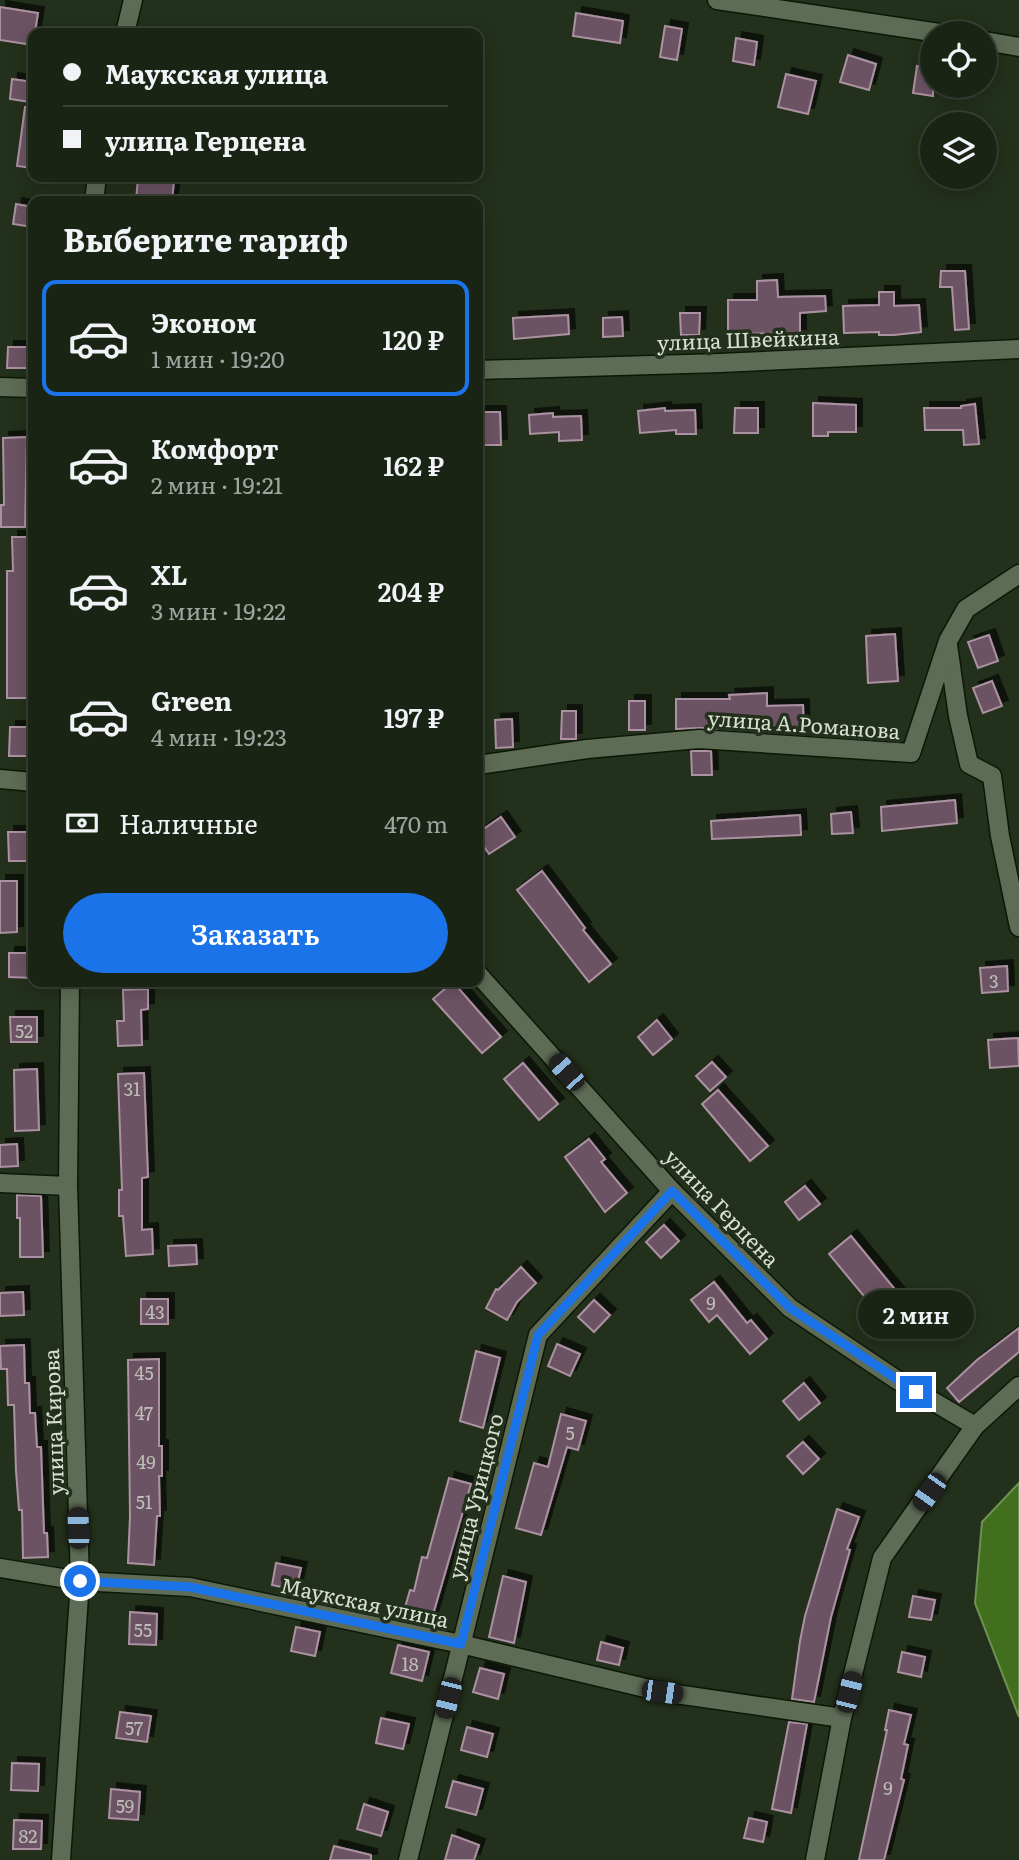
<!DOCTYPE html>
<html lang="ru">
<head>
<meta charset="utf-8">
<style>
	body { margin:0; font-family:Literata,serif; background:#232c1d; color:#f1f3f6; height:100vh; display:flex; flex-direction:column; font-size:26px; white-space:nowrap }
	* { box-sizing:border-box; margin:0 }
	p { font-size:23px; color:#9fa4a0 }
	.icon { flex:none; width:38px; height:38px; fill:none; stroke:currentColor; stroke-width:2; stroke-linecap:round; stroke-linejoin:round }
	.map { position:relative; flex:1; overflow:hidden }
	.details { position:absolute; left:28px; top:196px; width:455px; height:791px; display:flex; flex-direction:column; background:#1a2414; border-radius:14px; box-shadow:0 4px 18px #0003,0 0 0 2px #384134 }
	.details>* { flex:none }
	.hud { position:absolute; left:28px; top:28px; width:455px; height:154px; border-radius:14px; box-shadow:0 4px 18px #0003,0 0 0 2px #384134; display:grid; align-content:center; height:154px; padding:0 35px; background:#1a2414 }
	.buttons { position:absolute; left:920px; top:21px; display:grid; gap:14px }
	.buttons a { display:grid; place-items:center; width:77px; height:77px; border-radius:50%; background:#1a2414; box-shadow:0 4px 18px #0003,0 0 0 2px #384134; font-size:35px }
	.end { position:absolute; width:32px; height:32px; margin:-16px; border:9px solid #1a73e8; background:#fff; box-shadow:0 0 0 4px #fff }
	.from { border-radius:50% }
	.bubble { position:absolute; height:49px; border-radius:24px; background:#1a2414; box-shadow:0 4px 18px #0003,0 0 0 2px #384134; font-size:23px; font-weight:600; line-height:49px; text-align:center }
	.car { position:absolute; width:21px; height:42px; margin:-21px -10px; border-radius:9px; box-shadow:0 0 5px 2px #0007; background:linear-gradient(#222 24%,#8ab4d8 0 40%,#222 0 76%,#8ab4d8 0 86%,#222 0) }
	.hud b { display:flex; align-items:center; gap:24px; height:66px; font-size:26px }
	.hud b+b { border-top:2px solid #384134 }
	.hud i { width:18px; height:18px; background:#f1f3f6 }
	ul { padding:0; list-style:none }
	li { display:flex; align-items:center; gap:21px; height:116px; margin:0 14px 10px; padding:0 21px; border:4px solid transparent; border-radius:14px }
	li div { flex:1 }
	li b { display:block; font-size:26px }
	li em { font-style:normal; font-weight:600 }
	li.selected { border-color:#1a73e8 }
	li>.icon { width:63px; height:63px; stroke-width:1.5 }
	h2 { padding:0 35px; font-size:32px; line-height:84px }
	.pay { display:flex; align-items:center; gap:18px; height:77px; padding:0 35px; font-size:26px }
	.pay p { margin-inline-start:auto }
	.primary-button { display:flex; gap:14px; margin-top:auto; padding:14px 35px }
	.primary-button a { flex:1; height:80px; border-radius:42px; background:#1a73e8; color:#fff; font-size:28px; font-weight:600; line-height:80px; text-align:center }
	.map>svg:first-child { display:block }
	.water { fill:#426f1d; stroke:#6f9154; stroke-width:2 }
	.building { fill:#6c5363; stroke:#ac91a2; stroke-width:2; filter:url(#shadow) }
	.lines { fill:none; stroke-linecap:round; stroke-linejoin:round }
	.minor-casing { stroke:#0c1805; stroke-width:21 }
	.secondary-casing { stroke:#0c1805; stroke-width:21 }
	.minor { stroke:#5e6c55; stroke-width:18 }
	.secondary { stroke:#5e6c55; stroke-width:18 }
	.route { stroke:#1a73e8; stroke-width:9 }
	.labels { text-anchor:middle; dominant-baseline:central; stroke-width:7; stroke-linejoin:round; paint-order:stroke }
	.number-label { font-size:18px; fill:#bdbdb7 }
	.street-label { font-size:21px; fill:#d8e0d3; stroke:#23301b }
</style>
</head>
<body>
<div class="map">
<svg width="1019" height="1860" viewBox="0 0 1019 1860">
	<defs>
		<filter id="shadow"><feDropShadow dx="6" dy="-6" stdDeviation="0" flood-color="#0009"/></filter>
	</defs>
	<rect width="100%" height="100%" fill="#23301b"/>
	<!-- water -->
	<polygon class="water" points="1019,1483 1019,1717 975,1603 982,1522"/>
	<!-- building -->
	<g class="building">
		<polygon points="0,7 38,13 33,45 0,40"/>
		<polygon points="576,13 623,21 620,43 573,36"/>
		<polygon points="665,26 682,29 677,60 660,57"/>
		<polygon points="736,38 757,42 754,65 733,61"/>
		<polygon points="848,55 876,64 869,90 840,82"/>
		<polygon points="917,66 933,69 933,96 913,93"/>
		<polygon points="786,74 816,81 808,114 778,107"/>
		<polygon points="12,79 33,82 30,102 10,99"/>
		<polygon points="25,107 33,107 33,168 17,166"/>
		<polygon points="138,177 174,181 172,201 136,201"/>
		<polygon points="16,204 33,207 33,227 13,224"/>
		<polygon points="941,271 965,271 969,329 955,330 952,287 940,287"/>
		<polygon points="777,280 778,297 825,296 826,311 800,313 800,335 786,335 786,333 728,334 728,300 757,300 757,281"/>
		<polygon points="879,292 894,292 894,306 919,305 921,332 894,335 879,335 879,332 844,333 843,306 879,305"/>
		<polygon points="680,313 700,313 699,335 681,335"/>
		<polygon points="568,315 569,334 514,339 513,318"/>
		<polygon points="622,317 623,336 603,337 603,318"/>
		<polygon points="8,347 30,347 29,368 7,368"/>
		<polygon points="813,403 856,405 856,432 828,432 828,436 813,436"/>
		<polygon points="975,404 979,444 964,445 963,430 925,430 924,408 961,408 961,406"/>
		<polygon points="665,408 665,411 695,410 696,434 676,434 676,430 640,433 638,411"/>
		<polygon points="735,408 758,408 758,433 734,433"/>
		<polygon points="479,412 500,412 501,445 480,445"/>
		<polygon points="553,413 553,417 581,416 582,440 559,441 559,432 530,434 529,415"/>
		<polygon points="27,437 25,527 1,527 1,505 4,505 3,438"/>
		<polygon points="12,537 33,537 30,592 33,698 7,698 7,571 13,571"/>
		<polygon points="895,634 898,681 868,683 866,636"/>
		<polygon points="989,635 998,661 978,668 968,642"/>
		<polygon points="992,681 1002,706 983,713 973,688"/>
		<polygon points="767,693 767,706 803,705 804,733 789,733 789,730 759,732 700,728 676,729 676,699 730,699 729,695"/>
		<rect x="629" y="701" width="16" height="29"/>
		<polygon points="562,711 576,711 576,739 561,739"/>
		<polygon points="512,719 513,747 496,748 495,720"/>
		<polygon points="10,727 33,727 33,756 9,756"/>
		<polygon points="691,751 711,751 712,775 692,775"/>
		<polygon points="955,800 957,823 882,831 881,807"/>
		<polygon points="851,812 853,833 832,834 831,814"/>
		<polygon points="800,815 801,835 712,839 711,821"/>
		<polygon points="501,817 515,837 489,854 478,838 478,833"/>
		<polygon points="8,832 33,832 33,861 9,861"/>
		<polygon points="542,871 585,928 583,930 611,964 589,982 517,890"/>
		<polygon points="0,881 17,881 17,932 0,933"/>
		<polygon points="9,953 33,953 33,978 9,977"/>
		<polygon points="1007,966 1008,991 982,993 980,968"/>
		<polygon points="453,982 501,1037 482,1053 433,999"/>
		<polygon points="148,989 148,1009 141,1010 142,1045 118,1046 117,1021 124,1021 123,990"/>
		<polygon points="10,1017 37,1017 37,1042 11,1042"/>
		<polygon points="657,1020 672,1039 653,1055 638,1037"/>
		<polygon points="1018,1038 1019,1066 990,1068 988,1040"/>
		<polygon points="712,1062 726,1077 710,1091 696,1076"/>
		<polygon points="523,1063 558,1104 539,1120 504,1079"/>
		<polygon points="37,1069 39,1130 15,1131 14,1070"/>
		<polygon points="144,1073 148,1177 142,1178 142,1230 152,1229 153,1254 126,1256 123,1216 119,1216 119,1190 122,1190 118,1074"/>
		<polygon points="718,1090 768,1146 750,1161 702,1104"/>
		<polygon points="589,1139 605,1159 601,1162 627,1193 605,1212 565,1157"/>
		<polygon points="17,1144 18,1166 0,1167 0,1145"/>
		<polygon points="805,1186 820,1204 799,1220 785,1202"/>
		<polygon points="17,1195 41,1196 43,1257 20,1257 20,1218 17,1218"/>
		<polygon points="664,1225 679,1241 661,1258 646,1242"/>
		<polygon points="851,1236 902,1298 904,1296 920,1317 898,1334 871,1299 868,1301 829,1254"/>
		<polygon points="196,1245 197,1264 169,1266 168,1246"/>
		<polygon points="521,1267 536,1283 517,1302 507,1320 486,1308 496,1289 498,1290"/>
		<polygon points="714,1282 747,1323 751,1320 767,1339 750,1354 717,1315 709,1322 691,1300"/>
		<polygon points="23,1292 24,1315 0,1316 0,1293"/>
		<rect x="141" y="1299" width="27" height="25"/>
		<polygon points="594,1300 610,1315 594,1332 578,1317"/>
		<polygon points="1019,1328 1019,1352 959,1402 947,1388 977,1360"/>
		<polygon points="557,1344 580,1354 570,1376 548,1366"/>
		<polygon points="24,1345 25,1383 29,1383 30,1413 35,1413 37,1447 41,1447 44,1533 47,1533 48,1557 23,1558 22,1510 19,1510 16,1471 14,1405 8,1405 7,1369 1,1369 0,1346"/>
		<polygon points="476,1351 500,1358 483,1428 460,1421"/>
		<polygon points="159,1359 159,1446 162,1446 162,1476 159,1476 160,1516 157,1516 154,1565 128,1563 130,1516 128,1360"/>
		<polygon points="804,1383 820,1403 799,1420 783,1401"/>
		<polygon points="561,1414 586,1421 578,1450 567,1447 541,1535 516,1528 534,1463 548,1467"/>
		<polygon points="803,1442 819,1459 803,1474 787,1456"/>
		<polygon points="449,1478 471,1484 432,1618 404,1611 410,1590 414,1591 422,1557 427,1558"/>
		<polygon points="837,1509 859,1517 847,1549 850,1550 831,1617 814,1702 792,1699 800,1641 805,1616"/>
		<polygon points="276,1563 301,1568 296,1590 272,1585"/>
		<polygon points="503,1576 526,1582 514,1643 489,1637"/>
		<polygon points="913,1596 935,1600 931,1620 909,1617"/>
		<polygon points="130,1612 157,1614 156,1645 129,1644"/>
		<polygon points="296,1627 320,1632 315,1656 291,1651"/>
		<polygon points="601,1642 623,1648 619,1665 597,1660"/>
		<polygon points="398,1645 429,1652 422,1681 391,1673"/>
		<polygon points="902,1652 925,1657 921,1677 898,1672"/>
		<polygon points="480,1668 504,1674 498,1699 473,1692"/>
		<polygon points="889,1710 911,1715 904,1744 908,1745 901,1779 904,1780 884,1860 859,1860 887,1730 885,1730"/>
		<polygon points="120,1712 151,1716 147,1742 116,1738"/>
		<polygon points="381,1718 409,1724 403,1749 376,1743"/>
		<polygon points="789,1722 807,1724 791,1813 772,1809"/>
		<polygon points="467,1727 493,1734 487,1757 461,1750"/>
		<polygon points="12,1763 39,1764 38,1791 11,1790"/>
		<polygon points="453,1781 483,1789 476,1815 446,1807"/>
		<polygon points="111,1789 140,1792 138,1820 109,1818"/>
		<polygon points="364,1804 388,1812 381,1836 357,1829"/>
		<polygon points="749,1818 767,1822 763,1842 744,1838"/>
		<polygon points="14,1820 42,1821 41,1849 13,1849"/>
		<polygon points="452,1835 479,1845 474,1860 445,1860"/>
		<polygon points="334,1846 371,1855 371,1860 330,1860"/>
	</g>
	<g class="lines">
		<defs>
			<g id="minor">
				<polyline points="125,33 133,0"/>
				<polyline points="94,201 97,177"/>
				<polyline points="478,370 720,363 1019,349"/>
				<polyline points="0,387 33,388"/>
				<polyline points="948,645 958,716 969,764 992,776 1000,836 1019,927"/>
				<polyline points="478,765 587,749 699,739 911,753 948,641 966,609 1019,574"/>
				<polyline points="0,779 33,782"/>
				<polyline points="478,974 672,1191 790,1308 897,1380 975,1426"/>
				<polyline points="0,1183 68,1186"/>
				<polyline points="0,1568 80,1581 190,1587 461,1644 662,1692 842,1718"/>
				<polyline points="61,1860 80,1581 68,1186 70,982"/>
				<polyline points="408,1860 538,1335 672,1191"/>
				<polyline points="815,1860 842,1718 882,1558 975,1426 1019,1386"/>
			</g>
			<g id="secondary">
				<polyline points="717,0 939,33"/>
				<polyline points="985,41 1019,47"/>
			</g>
		</defs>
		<!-- minor casing -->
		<use href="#minor" class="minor-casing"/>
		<!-- secondary casing -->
		<use href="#secondary" class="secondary-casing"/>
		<!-- minor -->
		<use href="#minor" class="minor"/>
		<!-- secondary -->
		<use href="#secondary" class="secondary"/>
	</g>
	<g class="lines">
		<!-- route -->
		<polyline class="route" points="80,1581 190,1587 461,1644 538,1335 672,1191 790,1308 916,1392"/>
	</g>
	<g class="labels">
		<!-- number labels -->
		<g class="number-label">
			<text x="994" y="980">3</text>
			<text x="24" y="1030">52</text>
			<text x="132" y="1088">31</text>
			<text x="711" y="1302">9</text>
			<text x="155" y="1311">43</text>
			<text x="144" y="1372">45</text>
			<text x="144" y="1412">47</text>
			<text x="570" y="1432">5</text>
			<text x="146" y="1461">49</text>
			<text x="144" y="1501">51</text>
			<text x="143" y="1629">55</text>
			<text x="410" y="1663">18</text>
			<text x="134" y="1727">57</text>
			<text x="888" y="1787">9</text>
			<text x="125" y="1805">59</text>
			<text x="28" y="1835">82</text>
		</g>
		<!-- street labels -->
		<g class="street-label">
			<text transform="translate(748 338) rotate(-2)">улица Швейкина</text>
			<text transform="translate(804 723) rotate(4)">улица А.Романова</text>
			<text transform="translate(723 1207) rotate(46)">улица Герцена</text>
			<text transform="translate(52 1422) rotate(-92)">улица Кирова</text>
			<text transform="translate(474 1496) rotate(-76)">улица Урицкого</text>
			<text transform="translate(365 1601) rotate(12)">Маукская улица</text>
		</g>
	</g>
</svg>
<div class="buttons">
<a><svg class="icon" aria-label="locate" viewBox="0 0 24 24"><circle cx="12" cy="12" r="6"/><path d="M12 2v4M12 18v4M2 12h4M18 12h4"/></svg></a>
<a><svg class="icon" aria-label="layers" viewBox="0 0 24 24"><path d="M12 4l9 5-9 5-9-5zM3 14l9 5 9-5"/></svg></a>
</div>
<i class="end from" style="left:80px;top:1581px"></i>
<i class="end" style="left:916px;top:1392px"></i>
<div class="bubble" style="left:858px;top:1290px;width:116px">2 мин</div>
<i class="car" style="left:566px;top:1072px;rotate:318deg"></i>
<i class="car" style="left:929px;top:1492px;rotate:215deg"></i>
<i class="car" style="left:78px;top:1528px;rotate:358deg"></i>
<i class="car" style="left:662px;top:1692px;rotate:98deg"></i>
<i class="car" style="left:849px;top:1692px;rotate:14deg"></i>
<i class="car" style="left:448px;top:1698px;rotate:194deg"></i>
<div class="hud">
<b><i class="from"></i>Маукская улица</b>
<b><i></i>улица Герцена</b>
</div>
<section class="details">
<h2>Выберите тариф</h2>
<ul>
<li class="selected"><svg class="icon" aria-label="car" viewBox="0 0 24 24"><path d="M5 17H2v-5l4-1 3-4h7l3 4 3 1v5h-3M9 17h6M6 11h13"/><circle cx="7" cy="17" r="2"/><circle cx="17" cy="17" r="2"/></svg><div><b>Эконом</b><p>1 мин · 19:20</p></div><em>120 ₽</em></li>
<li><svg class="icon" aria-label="car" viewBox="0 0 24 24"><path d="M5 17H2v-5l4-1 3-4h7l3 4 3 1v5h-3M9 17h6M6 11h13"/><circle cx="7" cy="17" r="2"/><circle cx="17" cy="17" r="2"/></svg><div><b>Комфорт</b><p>2 мин · 19:21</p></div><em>162 ₽</em></li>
<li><svg class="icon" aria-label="car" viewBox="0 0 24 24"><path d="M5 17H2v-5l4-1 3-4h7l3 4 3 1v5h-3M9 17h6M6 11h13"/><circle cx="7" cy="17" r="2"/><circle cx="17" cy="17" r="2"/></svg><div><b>XL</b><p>3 мин · 19:22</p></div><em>204 ₽</em></li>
<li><svg class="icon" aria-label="car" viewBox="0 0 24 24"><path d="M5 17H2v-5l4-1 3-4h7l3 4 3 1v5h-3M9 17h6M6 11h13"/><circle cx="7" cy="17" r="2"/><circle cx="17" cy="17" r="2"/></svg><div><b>Green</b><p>4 мин · 19:23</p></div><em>197 ₽</em></li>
</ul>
<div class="pay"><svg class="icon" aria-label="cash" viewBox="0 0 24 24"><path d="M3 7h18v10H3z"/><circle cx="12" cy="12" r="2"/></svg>Наличные<p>470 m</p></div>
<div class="primary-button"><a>Заказать</a></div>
</section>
</div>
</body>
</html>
